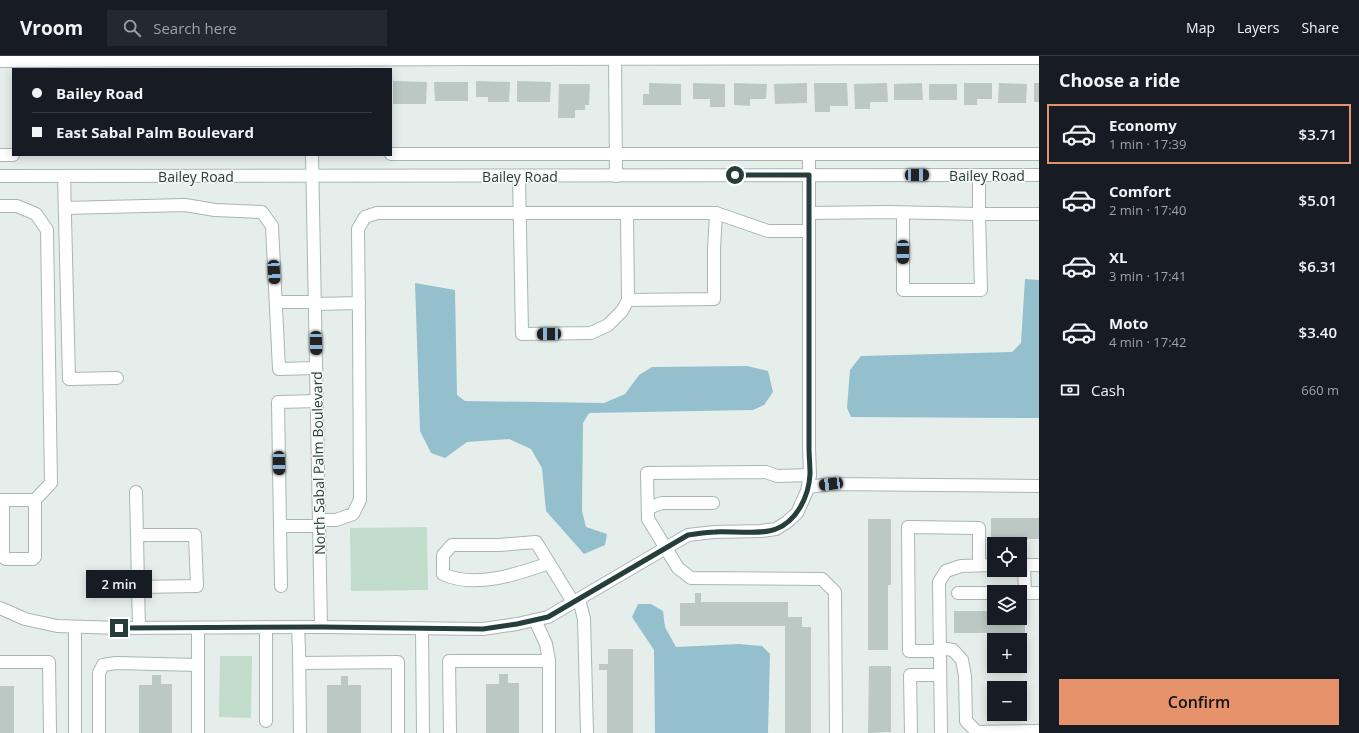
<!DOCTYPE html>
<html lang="en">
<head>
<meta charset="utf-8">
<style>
	body { margin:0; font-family:"Open Sans",sans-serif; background:#242831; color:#f1f3f6; height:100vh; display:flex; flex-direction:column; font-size:15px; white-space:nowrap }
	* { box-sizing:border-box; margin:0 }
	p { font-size:13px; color:#9ea1a6 }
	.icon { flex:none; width:22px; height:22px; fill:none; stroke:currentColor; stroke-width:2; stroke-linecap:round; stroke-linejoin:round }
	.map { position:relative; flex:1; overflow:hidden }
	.side { display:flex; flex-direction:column; background:#171b24; width:320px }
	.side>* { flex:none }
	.top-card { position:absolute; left:12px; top:12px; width:380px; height:88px; border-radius:0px; box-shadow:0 2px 10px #0003; display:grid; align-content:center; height:88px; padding:0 20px; background:#171b24 }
	.tools { position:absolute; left:987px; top:481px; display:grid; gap:8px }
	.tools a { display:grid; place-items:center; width:40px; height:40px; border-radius:0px; background:#171b24; box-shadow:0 2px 10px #0003; font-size:20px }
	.end { position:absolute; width:18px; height:18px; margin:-9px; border:5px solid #263e3a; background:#fff; box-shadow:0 0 0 2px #fff }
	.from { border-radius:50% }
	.bubble { position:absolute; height:28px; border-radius:0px; background:#171b24; box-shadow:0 2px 10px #0003; font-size:13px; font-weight:600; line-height:28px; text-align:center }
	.car { position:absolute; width:12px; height:24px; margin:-12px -6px; border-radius:5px; box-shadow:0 0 3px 1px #0007; background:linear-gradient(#222 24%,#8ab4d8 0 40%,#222 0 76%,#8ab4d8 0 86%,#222 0) }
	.top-card b { display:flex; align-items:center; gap:14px; height:38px; font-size:15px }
	.top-card b+b { border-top:1px solid #363941 }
	.top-card i { width:10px; height:10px; background:#f1f3f6 }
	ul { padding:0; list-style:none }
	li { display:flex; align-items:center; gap:12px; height:60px; margin:0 8px 6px; padding:0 12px; border:2px solid transparent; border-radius:0px }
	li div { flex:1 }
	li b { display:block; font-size:15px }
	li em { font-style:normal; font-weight:600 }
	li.on { border-color:#e6936c }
	li>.icon { width:36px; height:36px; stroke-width:1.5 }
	h2 { padding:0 20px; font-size:18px; line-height:48px }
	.pay { display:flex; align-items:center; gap:10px; height:44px; padding:0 20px; font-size:15px }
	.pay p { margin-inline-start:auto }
	.action { display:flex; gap:8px; margin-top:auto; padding:8px 20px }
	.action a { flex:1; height:46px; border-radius:0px; background:#e6936c; color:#111; font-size:16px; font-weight:600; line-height:46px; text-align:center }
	header { display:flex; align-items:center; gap:24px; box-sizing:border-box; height:56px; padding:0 20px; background:#171b24; border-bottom:1px solid #363941 }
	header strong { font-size:19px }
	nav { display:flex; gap:22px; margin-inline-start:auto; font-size:14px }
	.search { width:280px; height:36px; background:#242831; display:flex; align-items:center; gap:10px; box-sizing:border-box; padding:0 14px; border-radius:0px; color:#9ea1a6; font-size:15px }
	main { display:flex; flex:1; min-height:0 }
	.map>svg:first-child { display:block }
	.green { fill:#c1dccb }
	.water { fill:#94c0cd }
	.building { fill:#bbc8c4 }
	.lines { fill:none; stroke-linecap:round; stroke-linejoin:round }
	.minor-casing { stroke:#a9b6b2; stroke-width:14 }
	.minor { stroke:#fff; stroke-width:12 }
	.route { stroke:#263e3a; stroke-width:5 }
	.labels { text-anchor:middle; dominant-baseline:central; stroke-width:3; stroke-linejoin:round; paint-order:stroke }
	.street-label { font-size:14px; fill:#263e3a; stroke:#f7faf9 }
</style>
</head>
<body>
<header>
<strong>Vroom</strong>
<div class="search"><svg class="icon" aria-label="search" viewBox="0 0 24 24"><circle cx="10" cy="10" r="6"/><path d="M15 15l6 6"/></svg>Search here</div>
<nav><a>Map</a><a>Layers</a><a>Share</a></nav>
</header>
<main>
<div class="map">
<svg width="1039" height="677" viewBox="0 0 1039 677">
	<rect width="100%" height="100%" fill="#e6eeeb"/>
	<!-- green -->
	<g class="green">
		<polygon points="427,471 428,534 351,535 350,472"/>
		<polygon points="220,600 252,600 251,662 219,661"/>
	</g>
	<!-- water -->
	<g class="water">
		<polygon points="1025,223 1039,224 1039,362 851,361 847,352 850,314 861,300 1012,296 1021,287"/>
		<polygon points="415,227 455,234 457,339 465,345 604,347 625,338 639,319 652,311 747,310 768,315 773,336 764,349 753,354 589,357 583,367 582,455 586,471 607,478 605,489 584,498 546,455 542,412 531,393 509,383 467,386 445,402 431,397 420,375"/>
		<polygon points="638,548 651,548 663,555 665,571 676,591 739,588 762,590 770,598 768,677 655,677 654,594 632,561"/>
	</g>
	<!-- building -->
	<g class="building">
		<polygon points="393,25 427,26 426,48 393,48"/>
		<polygon points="476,25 510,26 509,46 488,46 488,41 476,41"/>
		<polygon points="517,25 551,26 550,46 517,46"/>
		<polygon points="434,26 468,26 468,45 435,45"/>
		<polygon points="649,27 681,28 681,49 643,49 643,38 649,38"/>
		<polygon points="693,27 725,28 725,51 710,51 710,43 693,43"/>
		<polygon points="734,27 767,28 766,43 750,43 750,50 734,49"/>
		<polygon points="807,27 807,47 775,48 774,28"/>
		<polygon points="814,27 847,27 848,50 830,50 830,56 815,56"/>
		<polygon points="887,27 888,46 870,46 870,53 855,53 854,28"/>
		<polygon points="922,27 923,44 894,44 894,28"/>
		<polygon points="964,27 992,27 992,43 977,43 977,49 964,49"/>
		<polygon points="999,27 1027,28 1026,47 998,47"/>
		<rect x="1034" y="27" width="5" height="19"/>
		<polygon points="559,28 590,28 589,49 585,49 585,54 575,54 575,62 558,62"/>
		<rect x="929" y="28" width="28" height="16"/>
		<rect x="991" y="462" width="48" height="21"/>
		<polygon points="868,463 891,463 891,529 888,529 888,594 868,594"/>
		<polygon points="695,537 701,537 701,546 788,546 788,561 802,561 802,571 811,571 811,677 785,677 785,570 680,570 680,547 695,547"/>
		<polygon points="954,555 994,555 994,562 1020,562 1020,556 1025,556 1025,577 954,577"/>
		<polygon points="608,593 633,593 633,677 607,677 607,614 599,614 599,608 608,608"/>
		<polygon points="869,610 891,610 891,676 868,677"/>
		<polygon points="499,618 508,618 508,627 519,627 519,677 486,677 486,628 499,628"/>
		<polygon points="152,619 161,619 161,628 172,628 172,677 139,677 139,629 152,629"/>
		<polygon points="341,620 348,620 348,629 361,629 361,677 327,677 327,629 341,629"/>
		<rect x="0" y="630" width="14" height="47"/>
	</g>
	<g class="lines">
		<defs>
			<g id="minor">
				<polyline points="615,0 616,120"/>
				<polyline points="0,5 484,3 1039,2"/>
				<polyline points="391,98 1039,98"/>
				<polyline points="0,99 13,99"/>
				<polyline points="312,99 321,571"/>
				<polyline points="979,119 979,158 1039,158"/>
				<polyline points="0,120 1039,119"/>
				<polyline points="64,120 69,323 117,322"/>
				<polyline points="519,120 522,278 591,277 608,269 622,255 628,244"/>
				<polyline points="0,150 17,150 36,158 47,174 51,427 35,444"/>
				<polyline points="65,152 185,149 215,154 262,156 272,170 279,313 316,312"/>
				<polyline points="627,157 628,244 714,243 714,193 716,157"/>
				<polyline points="809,157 888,156 979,158 981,234 903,234 903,158"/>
				<polyline points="276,246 315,246"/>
				<polyline points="315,248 359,247"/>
				<polyline points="810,419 777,420 766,416 647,417 648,463 678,512 691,522 822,523 835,536 836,677"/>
				<polyline points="808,431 831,428 1039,430"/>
				<polyline points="136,436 137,479"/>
				<polyline points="0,444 35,444 35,501 33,503 6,503 3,501 3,444"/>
				<polyline points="648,452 662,447 713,447"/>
				<polyline points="319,464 336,464 353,458 360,444 359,265 358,173 365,161 377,157 716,157 768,175 809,175"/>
				<polyline points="280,470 278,346 317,345"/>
				<path d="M549,507C518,518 475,533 443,518V499L452,489H499L536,486L573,546"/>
				<polyline points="1020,509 1039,509"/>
				<polyline points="1024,509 1025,537 1039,537"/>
				<polyline points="281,530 280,470 319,470"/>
				<polyline points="138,531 137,479 195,479 197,530 138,531 139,572"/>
				<polyline points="958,537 994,537"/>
				<polyline points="579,543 584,563 587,677"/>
				<polyline points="0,552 25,563 57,570 119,572 321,571 483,573 517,568 548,561 688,479 714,476 761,475 776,473 787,466 797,457 807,435 810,419 809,391 809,98"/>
				<polyline points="535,564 546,588 549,605"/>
				<polyline points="298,571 299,592 300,677"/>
				<polyline points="422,572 423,677"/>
				<polyline points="940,592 953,594 962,604 965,620 966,665 977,676 1039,675"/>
				<polyline points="940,595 909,595 908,471 979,472 979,509"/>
				<polyline points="0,606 49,606 50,677"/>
				<polyline points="300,607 398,606 398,677"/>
				<polyline points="198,609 198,677"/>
				<polyline points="266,665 266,571"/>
				<polyline points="75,677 75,571"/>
				<polyline points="99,677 99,617 103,609 116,607 198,609 198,572"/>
				<polyline points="450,677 449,605 549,605 549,677"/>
				<polyline points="911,677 910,619 940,619"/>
				<polyline points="941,677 939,526 946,515 961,510 994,509"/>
			</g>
		</defs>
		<!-- minor casing -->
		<use href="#minor" class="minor-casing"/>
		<!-- minor -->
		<use href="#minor" class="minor"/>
	</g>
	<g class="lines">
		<!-- route -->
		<path class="route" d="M119,572L322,571L483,573L517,568L548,561L688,479C697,478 706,476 715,476C732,475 762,479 776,473C797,465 809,440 810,418C810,409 809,400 809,391V119H735"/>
	</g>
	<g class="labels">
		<!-- street labels -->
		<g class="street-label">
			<text x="987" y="119">Bailey Road</text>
			<text x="196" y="120">Bailey Road</text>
			<text x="520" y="120">Bailey Road</text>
			<text transform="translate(318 407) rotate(-91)">North Sabal Palm Boulevard</text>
		</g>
	</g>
</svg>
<div class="tools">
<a><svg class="icon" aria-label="locate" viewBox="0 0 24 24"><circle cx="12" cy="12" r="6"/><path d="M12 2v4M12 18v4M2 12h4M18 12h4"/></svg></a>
<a><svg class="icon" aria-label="layers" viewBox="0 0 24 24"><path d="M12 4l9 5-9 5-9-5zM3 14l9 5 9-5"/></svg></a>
<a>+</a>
<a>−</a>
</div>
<i class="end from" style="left:735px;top:119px"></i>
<i class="end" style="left:119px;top:572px"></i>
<div class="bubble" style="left:86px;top:514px;width:66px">2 min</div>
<i class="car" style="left:917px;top:119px;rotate:90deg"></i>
<i class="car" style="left:903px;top:196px;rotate:180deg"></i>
<i class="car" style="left:274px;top:216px;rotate:177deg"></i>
<i class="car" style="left:549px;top:278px;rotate:269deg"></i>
<i class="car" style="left:316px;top:287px;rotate:179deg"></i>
<i class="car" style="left:279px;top:407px;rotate:179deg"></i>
<i class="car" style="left:831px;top:428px;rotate:263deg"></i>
<div class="top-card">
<b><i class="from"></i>Bailey Road</b>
<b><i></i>East Sabal Palm Boulevard</b>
</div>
</div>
<section class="side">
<h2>Choose a ride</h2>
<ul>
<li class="on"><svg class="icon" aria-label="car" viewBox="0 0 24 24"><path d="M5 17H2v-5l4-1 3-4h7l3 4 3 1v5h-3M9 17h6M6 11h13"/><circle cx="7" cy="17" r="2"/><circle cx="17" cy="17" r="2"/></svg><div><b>Economy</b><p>1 min · 17:39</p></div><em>$3.71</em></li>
<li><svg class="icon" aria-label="car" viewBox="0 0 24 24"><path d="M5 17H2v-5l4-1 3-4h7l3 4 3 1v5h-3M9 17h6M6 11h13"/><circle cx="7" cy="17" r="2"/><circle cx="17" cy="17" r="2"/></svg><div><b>Comfort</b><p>2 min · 17:40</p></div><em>$5.01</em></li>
<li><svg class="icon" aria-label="car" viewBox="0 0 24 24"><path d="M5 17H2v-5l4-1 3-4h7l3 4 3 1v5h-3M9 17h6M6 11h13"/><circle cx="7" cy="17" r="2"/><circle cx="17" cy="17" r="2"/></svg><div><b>XL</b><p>3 min · 17:41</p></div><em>$6.31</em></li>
<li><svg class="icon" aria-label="car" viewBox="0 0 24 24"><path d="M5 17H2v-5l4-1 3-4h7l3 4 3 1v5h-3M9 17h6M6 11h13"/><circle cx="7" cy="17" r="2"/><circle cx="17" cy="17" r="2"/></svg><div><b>Moto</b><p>4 min · 17:42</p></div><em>$3.40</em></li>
</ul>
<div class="pay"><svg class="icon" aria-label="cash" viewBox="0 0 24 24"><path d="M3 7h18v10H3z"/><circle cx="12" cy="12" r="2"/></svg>Cash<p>660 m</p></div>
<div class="action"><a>Confirm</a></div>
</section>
</main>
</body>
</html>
